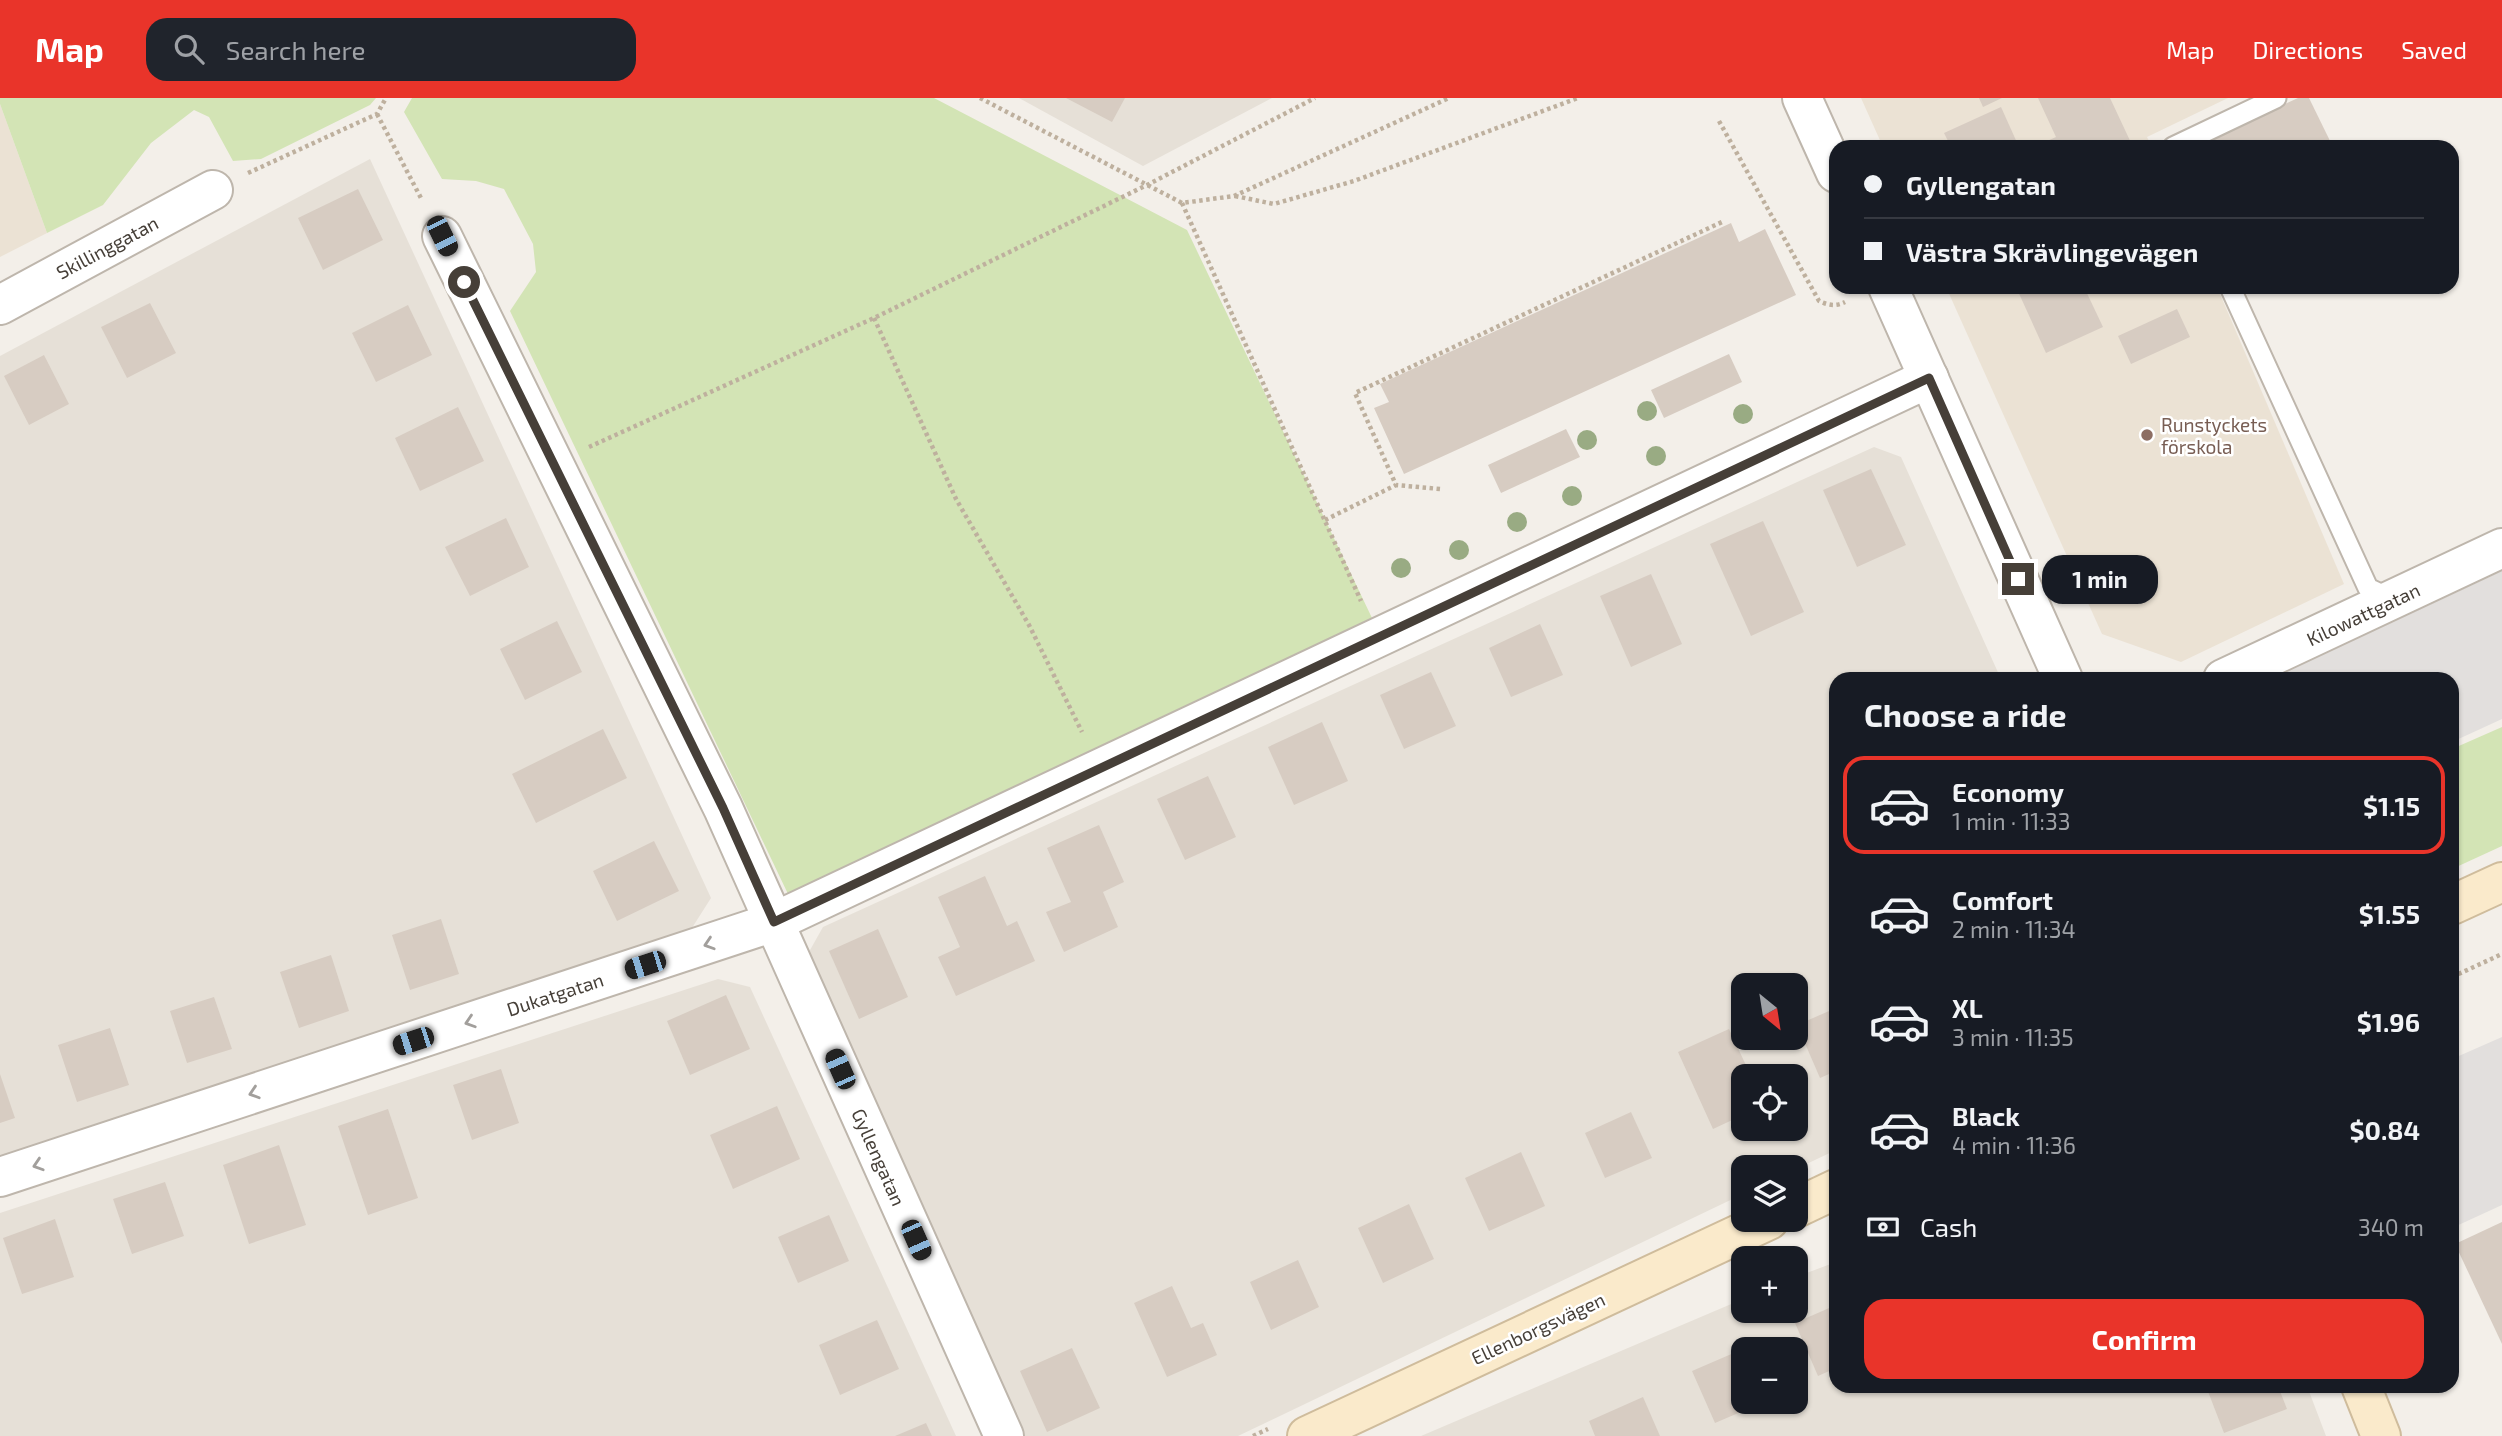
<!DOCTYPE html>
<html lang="en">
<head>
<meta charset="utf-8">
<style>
	body { margin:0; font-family:"Exo 2",sans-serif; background:#20242c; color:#f1f3f6; height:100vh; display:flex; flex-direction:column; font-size:26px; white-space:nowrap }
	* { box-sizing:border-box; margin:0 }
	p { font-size:23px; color:#9ea1a6 }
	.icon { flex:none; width:38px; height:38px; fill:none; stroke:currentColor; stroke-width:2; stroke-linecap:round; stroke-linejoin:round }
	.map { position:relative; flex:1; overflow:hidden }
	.drawer { position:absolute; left:1829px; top:574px; width:630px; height:721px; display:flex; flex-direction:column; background:#171b24; border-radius:21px; box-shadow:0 2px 5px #0004 }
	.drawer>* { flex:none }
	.banner { position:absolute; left:1829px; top:42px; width:630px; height:154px; border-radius:21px; box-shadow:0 2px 5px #0004; display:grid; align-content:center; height:154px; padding:0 35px; background:#171b24 }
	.needle { width:46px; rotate:150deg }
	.buttons { position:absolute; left:1731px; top:875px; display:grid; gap:14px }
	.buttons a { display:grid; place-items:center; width:77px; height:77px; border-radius:14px; background:#171b24; box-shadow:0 2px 5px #0004; font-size:35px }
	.end { position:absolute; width:32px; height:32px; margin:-16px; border:9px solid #463f38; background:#fff; box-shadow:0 0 0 4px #fff }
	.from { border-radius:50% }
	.bubble { position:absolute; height:49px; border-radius:21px; background:#171b24; box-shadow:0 2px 5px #0004; font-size:23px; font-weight:700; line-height:49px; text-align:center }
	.car { position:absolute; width:21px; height:42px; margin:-21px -10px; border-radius:9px; box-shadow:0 0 5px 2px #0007; background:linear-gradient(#222 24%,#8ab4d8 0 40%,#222 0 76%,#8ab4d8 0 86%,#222 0) }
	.banner b { display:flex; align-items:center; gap:24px; height:66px; font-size:26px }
	.banner b+b { border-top:2px solid #363941 }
	.banner i { width:18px; height:18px; background:#f1f3f6 }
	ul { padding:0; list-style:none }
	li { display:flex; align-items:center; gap:21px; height:98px; margin:0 14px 10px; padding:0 21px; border:4px solid transparent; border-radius:21px }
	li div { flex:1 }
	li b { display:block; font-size:26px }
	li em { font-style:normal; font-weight:700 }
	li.current { border-color:#e9342a }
	li>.icon { width:63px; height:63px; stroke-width:1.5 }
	h2 { padding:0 35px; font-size:32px; line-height:84px }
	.pay { display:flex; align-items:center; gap:18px; height:77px; padding:0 35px; font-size:26px }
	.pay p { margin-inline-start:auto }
	.action { display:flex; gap:14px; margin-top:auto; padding:14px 35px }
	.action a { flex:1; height:80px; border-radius:21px; background:#e9342a; color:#fff; font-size:28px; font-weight:700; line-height:80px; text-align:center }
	header { display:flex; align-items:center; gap:42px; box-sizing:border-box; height:98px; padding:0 35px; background:#e9342a; color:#fff }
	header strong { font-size:33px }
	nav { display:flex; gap:38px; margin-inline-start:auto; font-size:24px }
	.search { width:490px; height:63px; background:#20242c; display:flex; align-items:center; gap:18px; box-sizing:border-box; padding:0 24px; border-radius:21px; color:#9ea1a6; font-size:26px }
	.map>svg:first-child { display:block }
	.residential { fill:#e6e0d7; fill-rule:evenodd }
	.education { fill:#ebe2d4 }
	.green { fill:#d3e4b5 }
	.parking { fill:#e2dfdd }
	.building { fill:#d7ccc2 }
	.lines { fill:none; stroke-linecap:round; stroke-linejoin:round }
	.lane-casing { stroke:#beb6ac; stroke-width:23 }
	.street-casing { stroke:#beb6ac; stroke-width:42 }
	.secondary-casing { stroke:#cfbc9c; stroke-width:42 }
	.path { stroke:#beb09e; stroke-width:4.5; stroke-dasharray:3.5 3.5; stroke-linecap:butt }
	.lane { stroke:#fff; stroke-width:19 }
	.street { stroke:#fff; stroke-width:38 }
	.secondary { stroke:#faeacb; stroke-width:38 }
	.tree { fill:#99ab83 }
	.oneway { stroke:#a29f9c }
	.route { stroke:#463f38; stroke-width:9 }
	.education-dot { fill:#8d6e63; stroke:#fff; stroke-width:2.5 }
	.labels { text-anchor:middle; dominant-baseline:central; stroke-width:5; stroke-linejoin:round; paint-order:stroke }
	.street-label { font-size:19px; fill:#463f38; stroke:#fff }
	.education-label { font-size:19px; fill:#785e54; stroke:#fff; text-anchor:start }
</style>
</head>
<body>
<header>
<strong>Map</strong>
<div class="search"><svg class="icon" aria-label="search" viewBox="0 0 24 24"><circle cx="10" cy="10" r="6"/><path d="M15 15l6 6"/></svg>Search here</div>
<nav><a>Map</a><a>Directions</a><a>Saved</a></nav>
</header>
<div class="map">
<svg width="2502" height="1338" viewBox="0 0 2502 1338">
	<rect width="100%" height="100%" fill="#f3efe9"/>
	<!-- residential -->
	<g class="residential">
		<polygon points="1019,0 1272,0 1143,68"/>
		<polygon points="370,61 711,800 690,833 0,1062 0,258"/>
		<path d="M1874,349L1901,359L2001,581H1836V1052L1796,1071V1069H1743V1096L1238,1338H1025L805,861L823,829ZM1743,887H1796V940H1743ZM1743,978H1796V1031H1743Z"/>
		<polygon points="718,881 750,889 956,1338 0,1338 0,1115"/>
		<path d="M1836,1164V1288H2307L2326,1338H1421L1743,1201V1213H1796V1179ZM1743,1251H1796V1304H1743Z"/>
	</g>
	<!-- education -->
	<g class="education">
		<polygon points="1861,0 2228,0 2147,39 2152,49 1883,49"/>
		<polygon points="0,6 47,135 0,159"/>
		<polygon points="1946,189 2217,189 2344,486 2181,564 2102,536"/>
	</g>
	<!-- green -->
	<g class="green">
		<polygon points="0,0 376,0 370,7 261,61 233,63 209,19 194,12 151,45 103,107 47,135 0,6"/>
		<polygon points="412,0 934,0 1187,132 1372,520 788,796 510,213 536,174 533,146 504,91 476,83 442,81 404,14"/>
		<polygon points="2502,629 2502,748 2452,771 2452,651"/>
	</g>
	<!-- parking -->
	<g class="parking">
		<polygon points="2502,473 2502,621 2452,644 2452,581 2270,581"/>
		<polygon points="2502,939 2502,1107 2452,1130 2452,961"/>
	</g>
	<!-- building -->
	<g class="building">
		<polygon points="1066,0 1125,0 1112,24"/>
		<polygon points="1979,0 2002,0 1983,9"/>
		<polygon points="2038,0 2110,0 2133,49 2034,49 2056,39"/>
		<polygon points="2298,0 2309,0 2333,49 2192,49"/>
		<polygon points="2001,9 2019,49 1951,49 1944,35"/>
		<polygon points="358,91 383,142 323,172 298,120"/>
		<polygon points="1731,125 1739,144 1765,131 1796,197 1404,376 1374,310 1389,304 1380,286"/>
		<polygon points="2016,189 2084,189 2103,229 2046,255"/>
		<polygon points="150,205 176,255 127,280 101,229"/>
		<polygon points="408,207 432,257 376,284 352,235"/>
		<polygon points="2177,211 2190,239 2131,266 2118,238"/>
		<polygon points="1729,256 1742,284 1664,320 1651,292"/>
		<polygon points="44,257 69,306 29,327 4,278"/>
		<polygon points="458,309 484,363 420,393 395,340"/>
		<polygon points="1566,331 1580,359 1501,395 1488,367"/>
		<polygon points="1871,371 1906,447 1857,469 1823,392"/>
		<polygon points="506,420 529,469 470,498 445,449"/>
		<polygon points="1763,423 1804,514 1751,538 1710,446"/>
		<polygon points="1651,476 1682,546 1631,569 1600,498"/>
		<polygon points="557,523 582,574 525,602 500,551"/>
		<polygon points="1540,526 1563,577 1511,599 1489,550"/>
		<polygon points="1431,574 1456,628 1404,651 1380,597"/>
		<polygon points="1322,624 1348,683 1294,707 1268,649"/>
		<polygon points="603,631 627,680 536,725 512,676"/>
		<polygon points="1208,678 1236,739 1185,762 1157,701"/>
		<polygon points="1099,727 1124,784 1103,794 1118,829 1064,854 1046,814 1071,804 1047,750"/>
		<polygon points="654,743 679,793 617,823 593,773"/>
		<polygon points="985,778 1007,828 1017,823 1035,863 956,898 938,859 960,849 938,799"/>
		<polygon points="441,821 459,876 410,892 392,837"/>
		<polygon points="878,831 908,899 859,921 829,853"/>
		<polygon points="331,857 349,913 299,930 280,874"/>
		<polygon points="726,897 750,951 690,977 667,923"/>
		<polygon points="214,899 232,951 187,965 170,913"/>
		<polygon points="1836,910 1836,973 1820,980 1797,927"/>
		<polygon points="110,930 129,987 77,1004 58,947"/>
		<polygon points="1729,931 1751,978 1743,978 1743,1017 1713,1031 1678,954"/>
		<polygon points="501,971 519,1025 472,1042 453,987"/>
		<polygon points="0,976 15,1020 0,1025"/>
		<polygon points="777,1008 800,1061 733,1091 710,1037"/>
		<polygon points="388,1011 418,1100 368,1117 338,1028"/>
		<polygon points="1631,1014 1652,1060 1605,1080 1585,1035"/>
		<polygon points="279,1047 306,1127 249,1146 223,1067"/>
		<polygon points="1521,1054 1545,1108 1489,1133 1465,1080"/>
		<polygon points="165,1084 184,1138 132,1156 113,1101"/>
		<polygon points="1409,1106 1434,1161 1383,1185 1358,1130"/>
		<polygon points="829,1117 849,1163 798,1185 778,1139"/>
		<polygon points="55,1121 74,1179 22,1196 3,1140"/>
		<polygon points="2502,1124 2502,1246 2455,1146"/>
		<polygon points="1298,1162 1319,1209 1271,1232 1250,1184"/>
		<polygon points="1172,1188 1191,1230 1203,1225 1217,1257 1167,1279 1134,1205"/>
		<polygon points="1836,1207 1836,1270 1818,1278 1795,1225"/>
		<polygon points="877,1222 899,1271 840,1297 819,1247"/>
		<polygon points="1072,1250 1100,1310 1047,1334 1020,1273"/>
		<polygon points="1743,1251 1743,1304 1764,1304 1715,1325 1692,1273"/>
		<polygon points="2215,1288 2278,1288 2287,1311 2224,1335 2207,1291"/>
		<polygon points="1643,1299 1660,1338 1595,1338 1589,1323"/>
		<polygon points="926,1325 932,1338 895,1338"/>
	</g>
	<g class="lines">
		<defs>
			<g id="lane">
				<polyline points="2173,49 2276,0"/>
				<polyline points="2230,189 2368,490 2393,502"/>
			</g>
			<g id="street">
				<polyline points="1802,0 1836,75"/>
				<polyline points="442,138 723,710 1004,1338"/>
				<polyline points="1888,189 2063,581"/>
				<polyline points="0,207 213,92"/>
				<polyline points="2223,581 2502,450"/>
				<polyline points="0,1079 774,824 1929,280"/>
			</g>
			<g id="secondary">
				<polyline points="2452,807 2502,784"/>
				<polyline points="1796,1110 1836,1091"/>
				<polyline points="2361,1288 2381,1338"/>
				<polyline points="1307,1338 1769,1122"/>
			</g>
		</defs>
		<!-- lane casing -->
		<use href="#lane" class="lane-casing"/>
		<!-- street casing -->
		<use href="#street" class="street-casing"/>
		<!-- secondary casing -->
		<use href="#secondary" class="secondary-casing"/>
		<!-- path -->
		<g class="path">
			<polyline points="980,0 1182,105 1234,98 1449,0"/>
			<polyline points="377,16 422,102"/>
			<path d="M1719,23L1819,203C1828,207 1835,209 1845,204"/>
			<polyline points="248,75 377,16 386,0"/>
			<polyline points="1235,98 1274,106 1354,83 1578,0"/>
			<polyline points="1182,105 1361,503"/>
			<polyline points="874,220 956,401 1029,527 1082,634"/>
			<polyline points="589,349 874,220 1147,87 1315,0"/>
			<polyline points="1440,391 1396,387 1355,295 1722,124"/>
			<polyline points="1325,422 1396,387"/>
			<polyline points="2452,879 2502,856"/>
			<polyline points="1253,1338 1268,1331"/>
		</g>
		<!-- lane -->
		<use href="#lane" class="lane"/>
		<!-- street -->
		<use href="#street" class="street"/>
		<!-- secondary -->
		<use href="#secondary" class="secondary"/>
	</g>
	<!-- trees -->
	<g class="tree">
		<circle cx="1647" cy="313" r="10"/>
		<circle cx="1743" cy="316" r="10"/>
		<circle cx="1587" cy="342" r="10"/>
		<circle cx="1656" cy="358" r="10"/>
		<circle cx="1572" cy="398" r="10"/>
		<circle cx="1517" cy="424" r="10"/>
		<circle cx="1459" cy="452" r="10"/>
		<circle cx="1401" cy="470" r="10"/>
	</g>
	<!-- one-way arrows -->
	<defs><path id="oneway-chevron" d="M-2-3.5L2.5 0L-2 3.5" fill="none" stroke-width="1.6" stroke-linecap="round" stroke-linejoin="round" transform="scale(1.75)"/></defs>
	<g class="oneway">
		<use href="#oneway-chevron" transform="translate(709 846) rotate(162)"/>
		<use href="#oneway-chevron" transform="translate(470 924) rotate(162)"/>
		<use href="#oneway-chevron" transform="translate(254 995) rotate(162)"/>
		<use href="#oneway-chevron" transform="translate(38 1067) rotate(162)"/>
	</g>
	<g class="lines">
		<!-- route -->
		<polyline class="route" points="464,184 723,710 774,824 1929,280 2018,481"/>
	</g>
	<!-- markers -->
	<circle class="education-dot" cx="2147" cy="337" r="7"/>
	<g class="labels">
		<!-- street labels -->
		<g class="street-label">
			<text transform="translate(107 149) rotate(-28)">Skillinggatan</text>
			<text transform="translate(2363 516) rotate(-25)">Kilowattgatan</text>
			<text transform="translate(555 896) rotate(-18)">Dukatgatan</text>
			<text transform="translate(879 1059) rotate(66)">Gyllengatan</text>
			<text transform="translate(1538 1230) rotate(-25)">Ellenborgsvägen</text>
		</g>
		<!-- education labels -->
		<g class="education-label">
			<text x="2161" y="326">Runstyckets<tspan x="2161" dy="22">förskola</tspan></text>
		</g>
	</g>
</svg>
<div class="buttons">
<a><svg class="needle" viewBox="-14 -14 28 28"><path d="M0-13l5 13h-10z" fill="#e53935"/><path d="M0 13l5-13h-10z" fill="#9ea1a6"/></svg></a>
<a><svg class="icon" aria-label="locate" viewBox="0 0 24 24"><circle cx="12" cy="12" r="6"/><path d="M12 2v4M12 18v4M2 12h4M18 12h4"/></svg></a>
<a><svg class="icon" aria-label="layers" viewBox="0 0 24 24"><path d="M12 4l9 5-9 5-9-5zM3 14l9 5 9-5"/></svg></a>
<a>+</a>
<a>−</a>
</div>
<i class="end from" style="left:464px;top:184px"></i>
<i class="end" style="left:2018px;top:481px"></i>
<div class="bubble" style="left:2042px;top:457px;width:116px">1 min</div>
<i class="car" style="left:442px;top:138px;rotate:154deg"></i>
<i class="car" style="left:645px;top:867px;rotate:252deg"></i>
<i class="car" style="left:413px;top:943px;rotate:252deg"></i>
<i class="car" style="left:840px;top:971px;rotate:336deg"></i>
<i class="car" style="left:916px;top:1142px;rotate:156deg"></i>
<div class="banner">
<b><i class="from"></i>Gyllengatan</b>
<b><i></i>Västra Skrävlingevägen</b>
</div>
<section class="drawer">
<h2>Choose a ride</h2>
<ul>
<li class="current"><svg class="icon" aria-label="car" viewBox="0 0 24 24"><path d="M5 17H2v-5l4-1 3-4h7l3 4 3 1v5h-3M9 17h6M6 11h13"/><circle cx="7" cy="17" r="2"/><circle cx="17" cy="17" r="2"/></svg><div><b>Economy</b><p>1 min · 11:33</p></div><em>$1.15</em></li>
<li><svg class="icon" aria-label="car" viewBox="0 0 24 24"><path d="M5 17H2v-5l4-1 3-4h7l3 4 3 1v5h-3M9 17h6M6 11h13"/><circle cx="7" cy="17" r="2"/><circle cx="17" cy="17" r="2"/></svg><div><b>Comfort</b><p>2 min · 11:34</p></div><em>$1.55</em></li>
<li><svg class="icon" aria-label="car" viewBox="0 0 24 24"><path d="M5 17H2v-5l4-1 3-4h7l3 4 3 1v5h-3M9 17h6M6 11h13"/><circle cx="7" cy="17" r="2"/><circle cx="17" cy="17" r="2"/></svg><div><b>XL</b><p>3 min · 11:35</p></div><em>$1.96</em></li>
<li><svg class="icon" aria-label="car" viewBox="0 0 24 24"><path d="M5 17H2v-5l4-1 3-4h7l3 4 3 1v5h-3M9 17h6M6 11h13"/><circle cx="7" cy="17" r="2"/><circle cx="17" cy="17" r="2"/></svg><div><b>Black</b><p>4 min · 11:36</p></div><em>$0.84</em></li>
</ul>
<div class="pay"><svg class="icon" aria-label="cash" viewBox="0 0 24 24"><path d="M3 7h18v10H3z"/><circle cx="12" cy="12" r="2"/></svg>Cash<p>340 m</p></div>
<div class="action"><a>Confirm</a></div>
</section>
</div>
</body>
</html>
